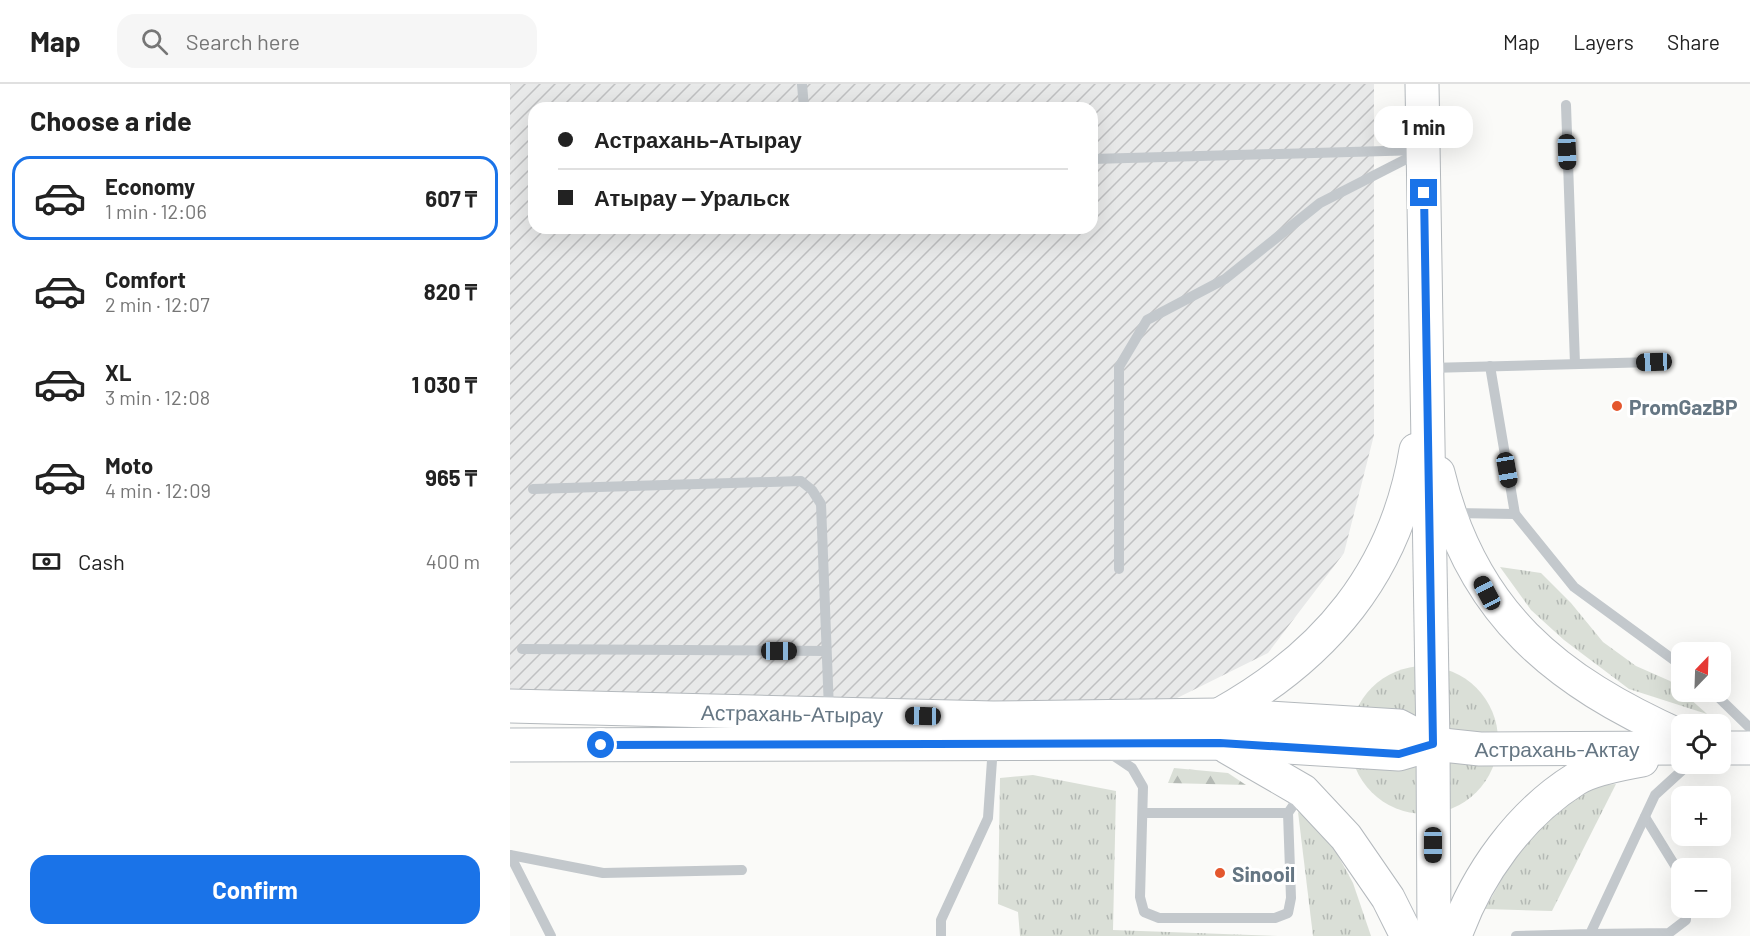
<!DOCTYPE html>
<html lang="en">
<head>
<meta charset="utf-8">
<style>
	body { margin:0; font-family:Barlow,sans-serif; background:#f6f6f6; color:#222; height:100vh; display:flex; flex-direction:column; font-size:22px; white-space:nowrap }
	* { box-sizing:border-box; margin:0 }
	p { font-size:20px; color:#767676 }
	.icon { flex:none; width:33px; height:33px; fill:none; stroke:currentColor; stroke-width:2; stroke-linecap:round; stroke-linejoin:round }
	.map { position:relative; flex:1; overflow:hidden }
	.details { display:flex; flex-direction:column; background:#fff; width:510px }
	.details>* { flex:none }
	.hud { position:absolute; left:18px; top:18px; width:570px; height:132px; border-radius:18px; box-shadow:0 6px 24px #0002; display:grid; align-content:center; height:132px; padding:0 30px; background:#fff }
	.needle { width:39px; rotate:23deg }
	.buttons { position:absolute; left:1161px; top:558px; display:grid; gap:12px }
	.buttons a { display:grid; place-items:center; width:60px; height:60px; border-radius:12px; background:#fff; box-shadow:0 6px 24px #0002; font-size:30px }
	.end { position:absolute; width:27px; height:27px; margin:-14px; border:8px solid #1a73e8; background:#fff; box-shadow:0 0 0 3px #fff }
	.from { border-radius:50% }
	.bubble { position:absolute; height:42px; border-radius:18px; background:#fff; box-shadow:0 6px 24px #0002; font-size:20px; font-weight:700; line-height:42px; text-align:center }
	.car { position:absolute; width:18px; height:36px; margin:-18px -9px; border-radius:8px; box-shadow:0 0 4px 2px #0007; background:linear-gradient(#222 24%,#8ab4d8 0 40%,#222 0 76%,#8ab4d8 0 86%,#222 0) }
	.hud b { display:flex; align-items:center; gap:21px; height:57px; font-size:22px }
	.hud b+b { border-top:2px solid #e0e0e0 }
	.hud i { width:15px; height:15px; background:#222 }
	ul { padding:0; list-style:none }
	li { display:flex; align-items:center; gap:18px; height:84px; margin:0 12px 9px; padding:0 18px; border:3px solid transparent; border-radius:18px }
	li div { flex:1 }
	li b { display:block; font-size:22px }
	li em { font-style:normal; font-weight:700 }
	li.on { border-color:#1a73e8 }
	li>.icon { width:54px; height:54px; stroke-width:1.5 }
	h2 { padding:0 30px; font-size:27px; line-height:72px }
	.pay { display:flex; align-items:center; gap:15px; height:66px; padding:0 30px; font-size:22px }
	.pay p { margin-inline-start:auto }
	.primary-button { display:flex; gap:12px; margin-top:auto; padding:12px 30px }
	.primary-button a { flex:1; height:69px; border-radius:18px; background:#1a73e8; color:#fff; font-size:24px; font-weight:700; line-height:69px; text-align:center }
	header { display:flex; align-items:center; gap:36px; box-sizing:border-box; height:84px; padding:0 30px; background:#fff; border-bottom:2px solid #e0e0e0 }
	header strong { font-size:28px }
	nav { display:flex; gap:33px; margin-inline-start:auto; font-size:21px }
	.search { width:420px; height:54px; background:#f6f6f6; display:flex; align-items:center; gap:15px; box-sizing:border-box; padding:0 21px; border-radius:18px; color:#767676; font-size:22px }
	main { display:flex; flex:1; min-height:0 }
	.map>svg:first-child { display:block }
	.industrial { fill:url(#industrial-furrows); fill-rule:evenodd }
	.grass { fill:url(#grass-tufts) }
	.forest { fill:url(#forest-firs) }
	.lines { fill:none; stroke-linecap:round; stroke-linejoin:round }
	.primary-casing { stroke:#b5babe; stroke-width:35 }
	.highway-casing { stroke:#b4b9bd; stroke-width:35 }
	.lane { stroke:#c3c8cc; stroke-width:10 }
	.primary { stroke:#fff; stroke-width:33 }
	.highway { stroke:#fff; stroke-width:33 }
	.route { stroke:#1a73e8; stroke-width:8 }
	.poi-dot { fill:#e4572e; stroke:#fff; stroke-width:2 }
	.labels { text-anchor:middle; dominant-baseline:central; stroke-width:6; stroke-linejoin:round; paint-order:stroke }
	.poi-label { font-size:21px; font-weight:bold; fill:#657683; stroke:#fff; text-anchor:start }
	.street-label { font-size:21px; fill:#657683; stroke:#fff }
</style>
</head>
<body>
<header>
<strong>Map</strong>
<div class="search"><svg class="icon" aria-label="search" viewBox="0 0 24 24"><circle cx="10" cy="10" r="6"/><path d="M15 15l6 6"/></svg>Search here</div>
<nav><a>Map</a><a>Layers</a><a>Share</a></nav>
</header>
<main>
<section class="details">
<h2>Choose a ride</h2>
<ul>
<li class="on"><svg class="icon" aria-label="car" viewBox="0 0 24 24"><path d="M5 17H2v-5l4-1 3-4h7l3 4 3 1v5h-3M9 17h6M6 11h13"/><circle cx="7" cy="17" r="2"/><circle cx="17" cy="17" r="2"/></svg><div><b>Economy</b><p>1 min · 12:06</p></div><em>607 ₸</em></li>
<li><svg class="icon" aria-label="car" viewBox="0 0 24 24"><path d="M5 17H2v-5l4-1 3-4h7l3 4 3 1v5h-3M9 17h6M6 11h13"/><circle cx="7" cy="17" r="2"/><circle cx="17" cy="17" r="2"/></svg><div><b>Comfort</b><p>2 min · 12:07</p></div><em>820 ₸</em></li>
<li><svg class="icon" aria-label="car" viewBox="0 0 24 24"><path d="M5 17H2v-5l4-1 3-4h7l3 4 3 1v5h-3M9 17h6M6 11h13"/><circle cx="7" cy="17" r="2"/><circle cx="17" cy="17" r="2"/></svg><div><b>XL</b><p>3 min · 12:08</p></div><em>1 030 ₸</em></li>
<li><svg class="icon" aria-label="car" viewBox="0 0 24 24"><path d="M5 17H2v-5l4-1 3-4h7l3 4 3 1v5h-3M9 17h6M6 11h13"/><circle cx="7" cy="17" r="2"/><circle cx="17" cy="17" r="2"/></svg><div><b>Moto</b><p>4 min · 12:09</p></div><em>965 ₸</em></li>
</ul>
<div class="pay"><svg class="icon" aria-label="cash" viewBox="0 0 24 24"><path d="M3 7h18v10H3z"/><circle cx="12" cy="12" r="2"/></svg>Cash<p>400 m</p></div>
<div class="primary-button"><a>Confirm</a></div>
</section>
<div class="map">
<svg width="1240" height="852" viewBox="0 0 1240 852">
	<defs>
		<pattern id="industrial-furrows" width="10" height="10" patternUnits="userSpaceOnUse" patternTransform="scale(1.5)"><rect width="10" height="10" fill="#e8e9e9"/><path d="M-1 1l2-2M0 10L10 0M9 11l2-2" fill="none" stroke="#c0c1c2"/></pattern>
		<pattern id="grass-tufts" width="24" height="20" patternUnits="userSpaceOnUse" patternTransform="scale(1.5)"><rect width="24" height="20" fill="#dadfd7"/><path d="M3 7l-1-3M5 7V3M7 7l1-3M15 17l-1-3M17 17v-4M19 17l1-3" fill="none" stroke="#b4b9b4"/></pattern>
		<pattern id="forest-firs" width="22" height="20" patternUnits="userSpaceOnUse" patternTransform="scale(1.5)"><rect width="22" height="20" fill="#dadfd7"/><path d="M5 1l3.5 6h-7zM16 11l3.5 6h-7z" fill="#b4b9b4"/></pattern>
	</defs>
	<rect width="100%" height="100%" fill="#fafaf8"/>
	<!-- industrial -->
	<path class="industrial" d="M0,0H864V351L834,469L758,569L649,623L0,608ZM24,24H582V144H24Z"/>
	<!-- grass -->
	<g class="grass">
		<polygon points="990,483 1031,489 1061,519 1093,558 1126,582 1160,597 1197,630 1119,605 1054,556 1021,526"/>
		<circle cx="914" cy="656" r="74"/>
		<polygon points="523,691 606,707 603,846 768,852 510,852 508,828 488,820 490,694"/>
		<polygon points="1106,700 1042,827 975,825 1014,756 1082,702"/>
		<polygon points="788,728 813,744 843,799 861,852 803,852"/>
	</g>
	<!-- forest -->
	<polygon class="forest" points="664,684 718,689 736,701 658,699"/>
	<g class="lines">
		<defs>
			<polyline id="primary" points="923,660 924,852"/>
			<g id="highway">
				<polyline points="912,0 923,660"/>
				<path d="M928,389C961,529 1046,597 1172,653"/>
				<polyline points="0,622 483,634 709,631 889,642 923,660"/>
				<path d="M709,631C815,572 886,489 906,366"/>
				<polyline points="0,661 710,659 889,670 923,660 970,665 1172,664"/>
				<polyline points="717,663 793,707 836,753 878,814 897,852"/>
				<polyline points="1210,664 1240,664"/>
				<path d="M945,852C967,790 1010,730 1066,695C1080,686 1115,679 1132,676"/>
			</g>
		</defs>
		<!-- primary casing -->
		<use href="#primary" class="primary-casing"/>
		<!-- highway casing -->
		<use href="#highway" class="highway-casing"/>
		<!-- lane -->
		<g class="lane">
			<polyline points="292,0 294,24"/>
			<polyline points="1056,21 1065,280"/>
			<polyline points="582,75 911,66"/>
			<polyline points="980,282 1005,430 1064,503 1172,582"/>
			<polyline points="919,284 1144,278"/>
			<polyline points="23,405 291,397 302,406 311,420 319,626"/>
			<polyline points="945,429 1005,430"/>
			<polyline points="609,485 609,283 637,236 715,195 810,119 908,69"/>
			<polyline points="12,565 316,567"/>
			<polyline points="1203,608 1240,644"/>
			<polyline points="598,668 622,684 633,703 630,813 634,828 649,834 765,834 778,829 781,814 778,729 791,710"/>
			<polyline points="634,729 778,729"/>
			<polyline points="1135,733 1172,793"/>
			<polyline points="0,771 93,789 232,786"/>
			<polyline points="0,771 41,852"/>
			<polyline points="1080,850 1159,849 1176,836 1176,824"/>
			<polyline points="431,852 431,836 478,734 483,662"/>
			<polyline points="1006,852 1080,850 1145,711 1179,680"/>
		</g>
		<!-- primary -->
		<use href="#primary" class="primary"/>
		<!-- highway -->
		<use href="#highway" class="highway"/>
	</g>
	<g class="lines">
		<!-- route -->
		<polyline class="route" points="91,661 710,659 889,670 923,660 914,109"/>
	</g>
	<!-- markers -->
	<g class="poi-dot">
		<circle cx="1107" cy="322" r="6"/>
		<circle cx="710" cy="789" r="6"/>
	</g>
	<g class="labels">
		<!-- poi labels -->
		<g class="poi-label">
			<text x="1119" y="322">PromGazBP</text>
			<text x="722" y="789">Sinooil</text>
		</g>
		<!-- street labels -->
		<g class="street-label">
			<text transform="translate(282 629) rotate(1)">Астрахань-Атырау</text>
			<text x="1047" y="664">Астрахань-Актау</text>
		</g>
	</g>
</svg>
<div class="buttons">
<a><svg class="needle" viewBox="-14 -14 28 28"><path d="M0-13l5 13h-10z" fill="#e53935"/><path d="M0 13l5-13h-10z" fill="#767676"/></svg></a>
<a><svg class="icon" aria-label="locate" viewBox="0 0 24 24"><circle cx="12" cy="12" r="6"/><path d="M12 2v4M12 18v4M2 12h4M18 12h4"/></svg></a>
<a>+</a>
<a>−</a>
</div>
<i class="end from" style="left:91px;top:661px"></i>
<i class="end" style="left:914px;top:109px"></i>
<div class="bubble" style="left:864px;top:22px;width:99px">1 min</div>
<i class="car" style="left:1057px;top:68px;rotate:178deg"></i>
<i class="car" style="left:1144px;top:278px;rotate:268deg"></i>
<i class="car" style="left:997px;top:386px;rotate:170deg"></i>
<i class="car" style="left:977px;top:509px;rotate:332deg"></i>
<i class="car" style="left:269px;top:567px;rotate:90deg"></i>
<i class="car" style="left:413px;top:632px;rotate:271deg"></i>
<i class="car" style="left:923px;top:761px;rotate:180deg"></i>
<div class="hud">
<b><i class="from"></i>Астрахань-Атырау</b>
<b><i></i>Атырау — Уральск</b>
</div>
</div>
</main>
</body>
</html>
